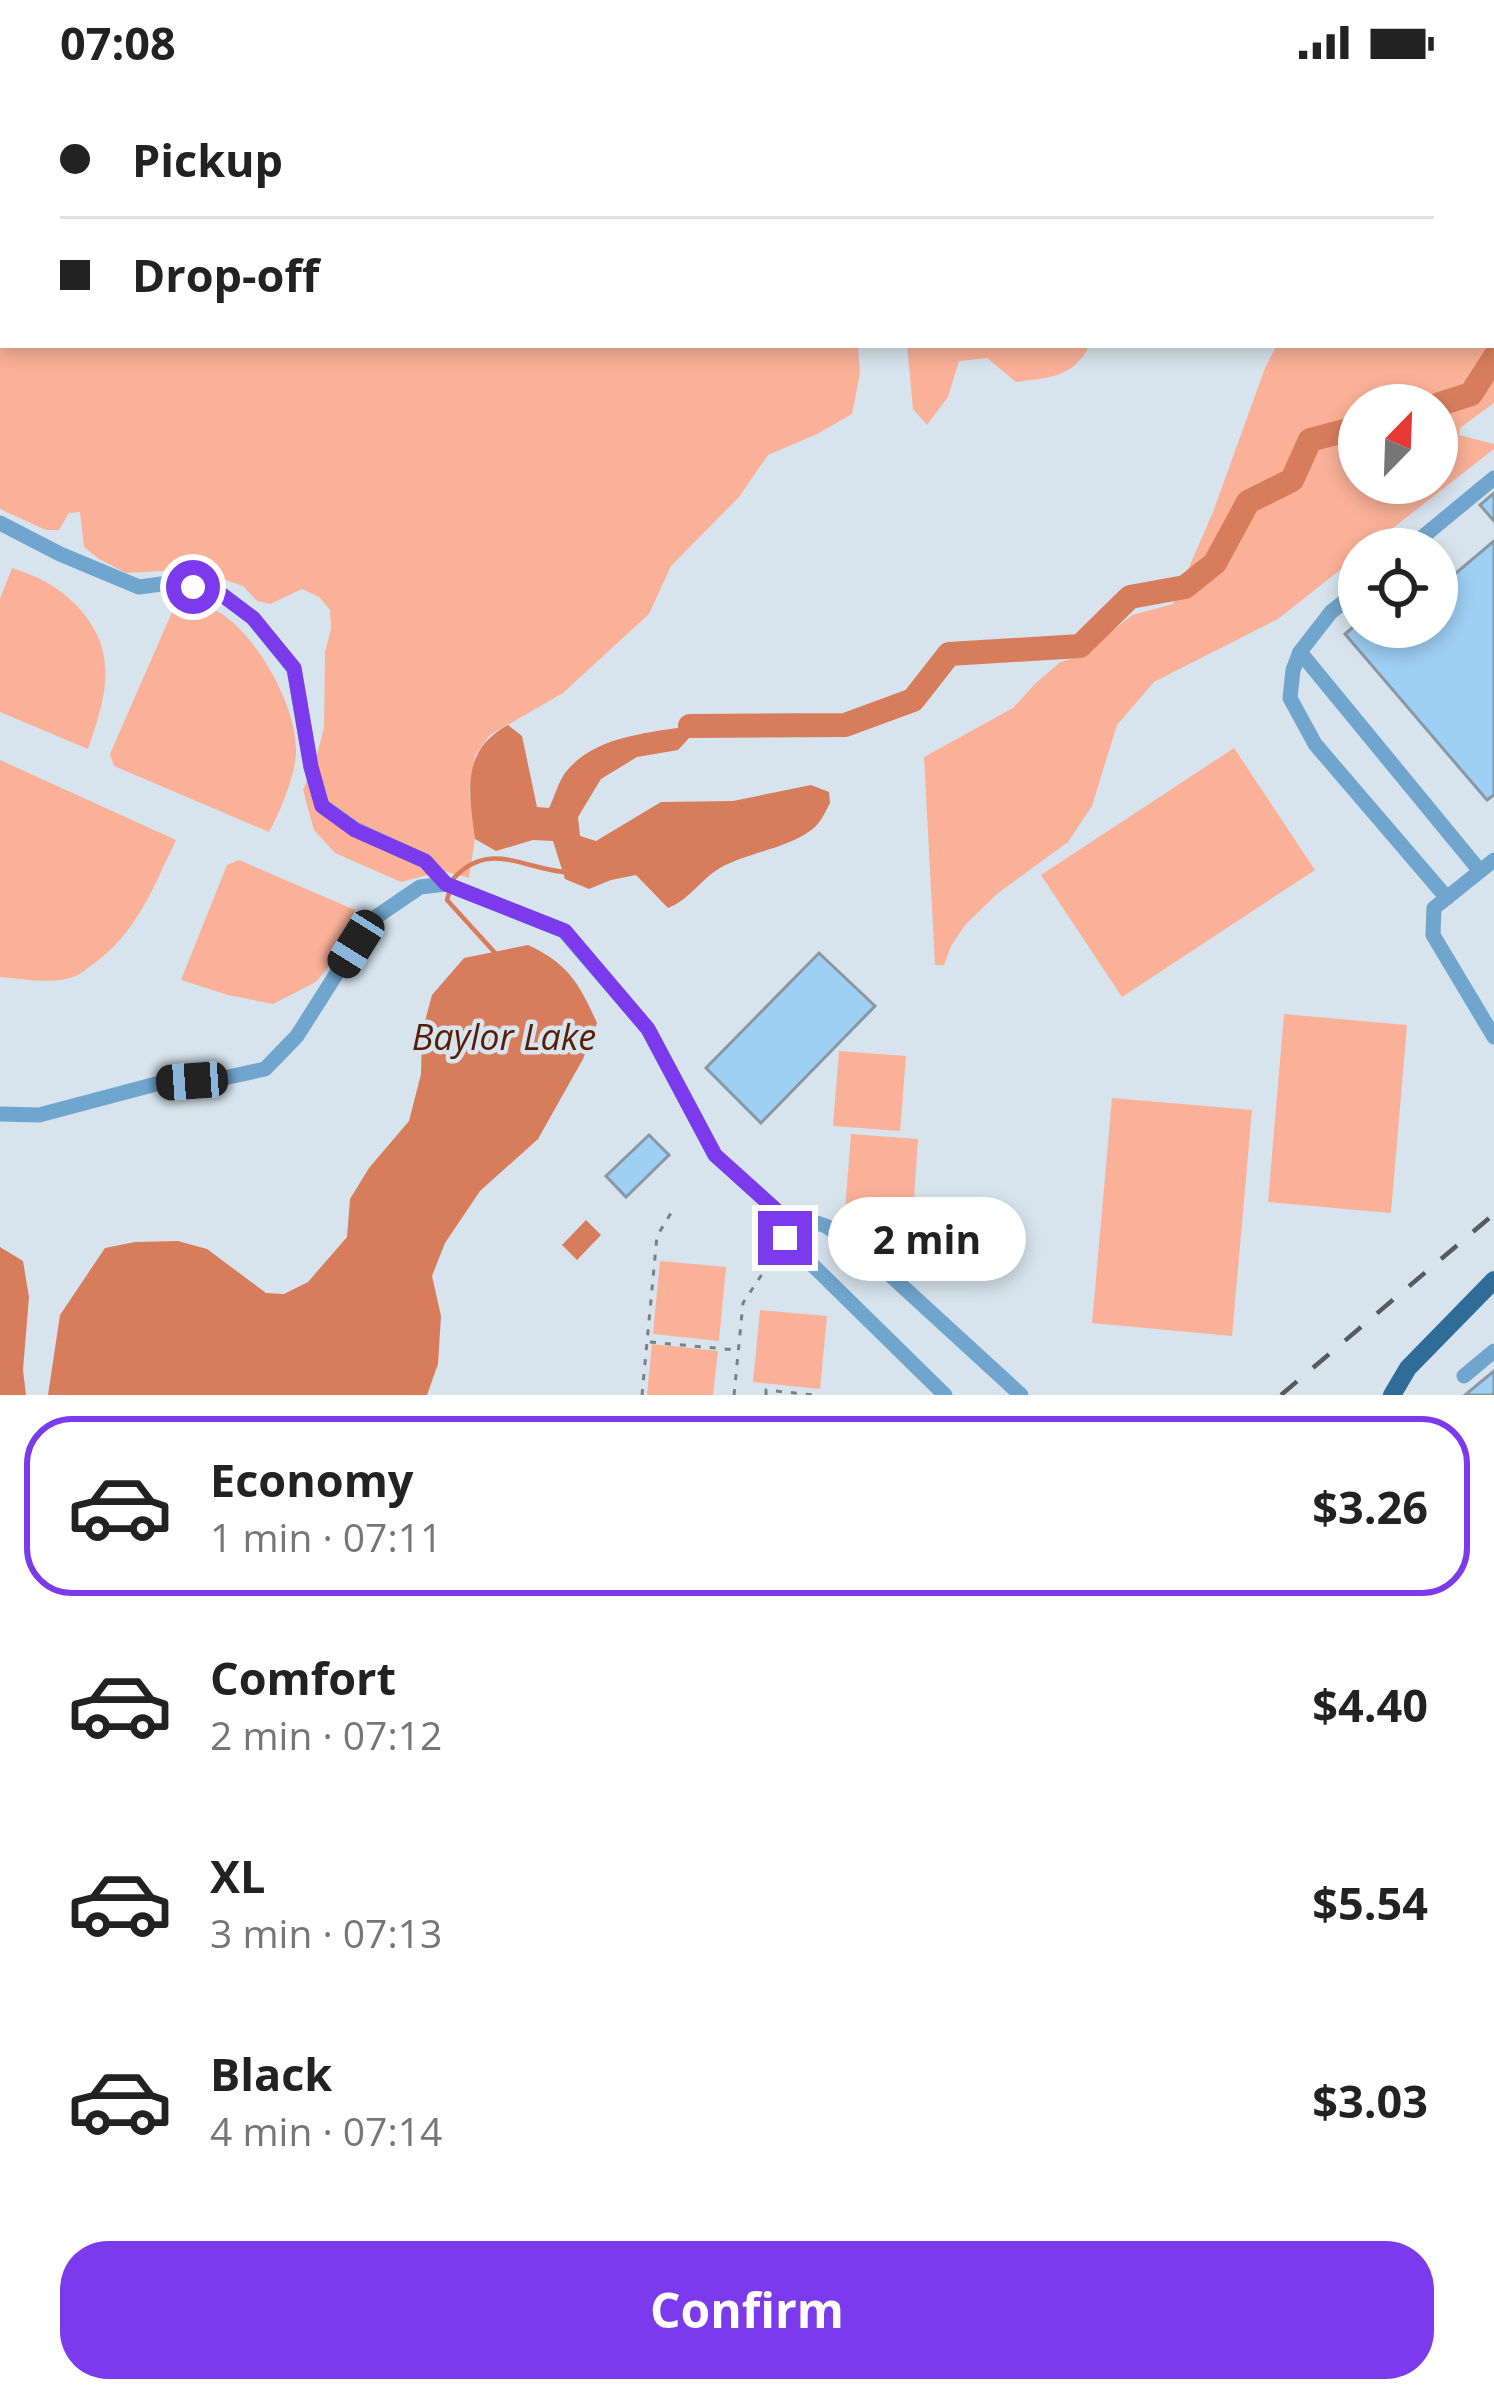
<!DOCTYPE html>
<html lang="en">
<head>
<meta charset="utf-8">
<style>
	body { margin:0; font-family:"Open Sans",sans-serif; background:#f6f6f6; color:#222; height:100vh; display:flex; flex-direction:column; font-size:45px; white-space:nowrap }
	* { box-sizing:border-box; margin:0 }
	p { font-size:39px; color:#767676 }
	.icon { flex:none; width:66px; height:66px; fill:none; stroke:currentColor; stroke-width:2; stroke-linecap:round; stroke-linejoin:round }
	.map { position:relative; height:1311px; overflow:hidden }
	.details { display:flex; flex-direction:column; background:#fff; flex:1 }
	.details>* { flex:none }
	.banner { position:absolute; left:0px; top:0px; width:1494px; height:264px; box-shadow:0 6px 18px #0003; display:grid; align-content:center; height:264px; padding:0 60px; background:#fff }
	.needle { width:78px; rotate:23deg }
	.buttons { position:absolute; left:1338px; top:300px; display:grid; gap:24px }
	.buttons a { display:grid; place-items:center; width:120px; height:120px; border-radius:50%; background:#fff; box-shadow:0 6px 18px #0003; font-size:60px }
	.end { position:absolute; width:54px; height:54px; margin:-27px; border:15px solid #7c3aed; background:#fff; box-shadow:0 0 0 6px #fff }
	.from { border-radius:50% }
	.bubble { position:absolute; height:84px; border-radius:42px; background:#fff; box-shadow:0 6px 18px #0003; font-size:39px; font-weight:700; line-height:84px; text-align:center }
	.car { position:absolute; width:36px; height:72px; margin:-36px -18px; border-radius:15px; box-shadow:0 0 9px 3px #0007; background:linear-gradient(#222 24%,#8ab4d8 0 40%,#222 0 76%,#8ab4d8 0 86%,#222 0) }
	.banner b { display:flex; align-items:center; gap:42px; height:114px; font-size:45px }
	.banner b+b { border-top:3px solid #e0e0e0 }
	.banner i { width:30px; height:30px; background:#222 }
	ul { padding:21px 0 0; list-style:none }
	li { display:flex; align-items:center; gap:36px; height:180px; margin:0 24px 18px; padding:0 36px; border:6px solid transparent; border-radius:48px }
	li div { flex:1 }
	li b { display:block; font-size:45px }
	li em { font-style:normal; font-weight:700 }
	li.on { border-color:#7c3aed }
	li>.icon { width:108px; height:108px; stroke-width:1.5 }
	.action { display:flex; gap:24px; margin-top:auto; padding:24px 60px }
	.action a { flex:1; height:138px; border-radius:48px; background:#7c3aed; color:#fff; font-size:48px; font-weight:700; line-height:138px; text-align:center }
	.status { display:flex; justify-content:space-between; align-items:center; height:84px; padding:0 60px; background:#fff; direction:ltr }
	.status svg { height:33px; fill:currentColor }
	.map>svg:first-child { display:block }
	.green { fill:#fab197; fill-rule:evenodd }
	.water { fill:#d77d5c }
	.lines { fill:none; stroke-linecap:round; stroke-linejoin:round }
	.stream { stroke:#d77d5c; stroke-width:4.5 }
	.river { stroke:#d77d5c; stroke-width:24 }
	.building { fill:#9ecff4; stroke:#8c98a1; stroke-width:3 }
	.path { stroke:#788187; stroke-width:3; stroke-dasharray:6 9; stroke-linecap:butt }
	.minor { stroke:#70a5cd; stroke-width:15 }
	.major { stroke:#2f6d98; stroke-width:18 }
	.rail { stroke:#545c60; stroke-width:4.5; stroke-dasharray:21 21; stroke-linecap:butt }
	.route { stroke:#7c3aed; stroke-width:15 }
	.labels { text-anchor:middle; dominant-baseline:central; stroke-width:9; stroke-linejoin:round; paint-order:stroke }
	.water-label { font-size:36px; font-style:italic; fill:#571e06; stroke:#d7e4ed }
</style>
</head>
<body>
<div class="status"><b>07:08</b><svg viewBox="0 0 49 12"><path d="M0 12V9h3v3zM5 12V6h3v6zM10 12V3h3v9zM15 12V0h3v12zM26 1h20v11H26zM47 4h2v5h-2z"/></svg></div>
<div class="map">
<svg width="1494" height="1311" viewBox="0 0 1494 1311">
	<rect width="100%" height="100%" fill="#d7e4ed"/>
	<!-- green -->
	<g class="green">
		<polygon points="0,0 840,0 841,3 3,3 3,139 0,139"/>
		<polygon points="884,0 1494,0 1494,20 1491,20 1491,3 884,3"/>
		<path d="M1494,168V319L1460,344L1459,351L1494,360V365L1366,465H1359V471L1278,535L1154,598L1117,641L1092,722L1068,758L997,810L965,841L951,862L944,881H935L924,673L1013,624L1036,599L1059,579L1085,569L1132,531L1173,520L1213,428L1265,284L1277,261H1491V169ZM1359,321H1437V399H1359Z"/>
		<polygon points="3,223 3,261 858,261 860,289 852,330 817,350 768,371 739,413 671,482 649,530 563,609 490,651 475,672 469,708 475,755 469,794 443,787 401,798 335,769 314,746 303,706 316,674 324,644 325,568 331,545 330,526 319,513 302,505 270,520 257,517 243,502 194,485 126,489 99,475 84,463 80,428 69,429 59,446 46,446 0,425 0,224"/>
		<path d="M907,261H1090C1072,295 1050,293 1016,298L987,274L959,277L948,313L927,341L913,325Z"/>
		<path d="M12,484C38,492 59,503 77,522C120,568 106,612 88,665L0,628V515Z"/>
		<path d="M180,510C194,516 209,522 222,530C259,555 297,623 296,668C296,689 280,729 269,748L114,682L110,670Z"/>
		<polygon points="1234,664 1315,786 1122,913 1041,791"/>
		<path d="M0,676L176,756C153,804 137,849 92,881C86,885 82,889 76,892C55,901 23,895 0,893Z"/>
		<polygon points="239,776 355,826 337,872 316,898 273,920 228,911 181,896 227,781"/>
		<polygon points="1284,930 1407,941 1391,1129 1268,1118"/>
		<polygon points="839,967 906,972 900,1047 833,1042"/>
		<polygon points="1112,1014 1252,1026 1232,1252 1092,1239"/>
		<polygon points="851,1050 918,1055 913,1131 845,1126"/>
		<polygon points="660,1177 726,1183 719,1257 653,1250"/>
		<polygon points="760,1226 827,1232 820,1305 753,1298"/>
		<polygon points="652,1260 718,1267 713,1311 647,1311"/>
	</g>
	<!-- water -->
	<g class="water">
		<path d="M508,641L522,652L537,723L549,724C554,714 558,699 565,689C593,652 648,649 690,642L691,652L678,666L637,673L601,695L578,733L580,752L596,757L661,718L733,717L811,701L829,708L830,719C826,727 821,737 815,743C791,764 749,768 720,784C701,795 689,816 668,824L636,791L611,796L589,805L565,795L553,757L533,756L496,767L475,755C469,709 460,667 508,641Z"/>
		<path d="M528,861C568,879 580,901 597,939L583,975L538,1055L480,1107L445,1159L432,1192L441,1232L438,1280L427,1311H48L60,1231L105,1164L135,1158L178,1157L207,1165L266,1209L284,1210L308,1198L347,1153L350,1115L369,1084L409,1037L421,990L422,948L432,911L464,874Z"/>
		<polygon points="586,1136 601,1151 577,1176 562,1161"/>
		<polygon points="0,1163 23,1177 29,1213 23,1286 26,1311 0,1311"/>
	</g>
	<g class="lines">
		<!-- stream -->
		<g class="stream">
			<path d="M453,795C488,756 522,784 564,788"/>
			<polyline points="450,806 447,816 497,871"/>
		</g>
		<!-- river -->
		<g class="river">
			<polyline points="1437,321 1471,310 1494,274"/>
			<polyline points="690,642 845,641 913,616 949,570 1080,562 1130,513 1185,503 1215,479 1248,418 1292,396 1310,356 1359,343"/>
		</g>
	</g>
	<!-- building -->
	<g class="building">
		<polygon points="1494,409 1494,437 1480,421"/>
		<polygon points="1494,457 1494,711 1487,716 1345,550 1359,538 1359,543 1386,543 1388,546 1392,543 1437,543 1437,505"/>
		<polygon points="819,869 875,922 761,1039 706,984"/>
		<polygon points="649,1051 669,1071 626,1113 606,1092"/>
		<polygon points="959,1120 970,1121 964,1188 953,1186 957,1147 949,1146 950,1127 958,1128"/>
		<polygon points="1494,1287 1494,1311 1465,1311"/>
	</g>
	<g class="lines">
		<!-- path -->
		<g class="path">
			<polyline points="650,1258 736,1266"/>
			<polyline points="642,1311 657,1152 671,1129"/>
			<polyline points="734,1311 743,1219 778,1166"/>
			<polyline points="766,1311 766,1306 814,1311"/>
		</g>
		<!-- minor -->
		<g class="minor">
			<polyline points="0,439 60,470 139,503 169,499 217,507 253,534 294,585 311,683 322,722 355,745 425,777 446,800"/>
			<polyline points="1408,465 1494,394"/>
			<polyline points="1359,506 1331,528 1300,568 1480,787"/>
			<polyline points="1300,568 1293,586 1290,614 1315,660 1447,814"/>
			<polyline points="1494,776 1434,824 1433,851 1494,953"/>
			<polyline points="0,1030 39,1031 160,999 224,994 265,985 297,952 370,837 420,803 446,800 564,847 648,945 715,1071 786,1135 808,1136 826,1142 865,1168 1021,1311"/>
			<polyline points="786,1135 785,1154 945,1311"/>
			<polyline points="1464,1292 1494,1267"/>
		</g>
		<!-- major -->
		<polyline class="major" points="1392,1311 1408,1284 1494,1196"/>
		<!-- rail -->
		<polyline class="rail" points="1281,1311 1494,1130"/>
	</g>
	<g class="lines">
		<!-- route -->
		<polyline class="route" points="193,503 217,507 253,534 294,584 311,683 322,722 355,746 425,777 446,800 565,847 648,945 715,1071 786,1135 785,1154"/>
	</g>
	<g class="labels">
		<!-- water labels -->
		<g class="water-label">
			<text x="504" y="952">Baylor Lake</text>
		</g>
	</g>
</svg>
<div class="buttons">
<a><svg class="needle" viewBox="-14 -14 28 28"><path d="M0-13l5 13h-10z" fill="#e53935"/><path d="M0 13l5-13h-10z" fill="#767676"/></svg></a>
<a><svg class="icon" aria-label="locate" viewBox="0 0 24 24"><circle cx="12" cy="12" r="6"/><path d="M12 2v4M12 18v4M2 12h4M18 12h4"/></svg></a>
</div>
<i class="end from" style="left:193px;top:503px"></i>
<i class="end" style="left:785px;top:1154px"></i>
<div class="bubble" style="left:828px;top:1113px;width:198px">2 min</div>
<i class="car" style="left:356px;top:860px;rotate:212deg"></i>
<i class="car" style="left:192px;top:997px;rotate:266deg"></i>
<div class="banner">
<b><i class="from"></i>Pickup</b>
<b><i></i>Drop-off</b>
</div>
</div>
<section class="details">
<ul>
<li class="on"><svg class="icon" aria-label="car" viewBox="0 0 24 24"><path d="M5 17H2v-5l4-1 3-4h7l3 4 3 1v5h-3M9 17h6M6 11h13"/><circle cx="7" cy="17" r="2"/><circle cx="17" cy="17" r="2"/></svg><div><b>Economy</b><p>1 min · 07:11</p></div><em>$3.26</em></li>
<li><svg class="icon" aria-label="car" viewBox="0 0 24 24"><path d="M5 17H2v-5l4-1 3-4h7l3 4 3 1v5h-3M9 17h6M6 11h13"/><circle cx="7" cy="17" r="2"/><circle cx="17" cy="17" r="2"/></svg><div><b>Comfort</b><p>2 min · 07:12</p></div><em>$4.40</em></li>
<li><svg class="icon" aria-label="car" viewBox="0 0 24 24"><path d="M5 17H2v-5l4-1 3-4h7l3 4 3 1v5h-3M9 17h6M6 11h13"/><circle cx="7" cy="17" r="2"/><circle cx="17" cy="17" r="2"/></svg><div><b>XL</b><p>3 min · 07:13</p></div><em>$5.54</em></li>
<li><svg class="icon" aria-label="car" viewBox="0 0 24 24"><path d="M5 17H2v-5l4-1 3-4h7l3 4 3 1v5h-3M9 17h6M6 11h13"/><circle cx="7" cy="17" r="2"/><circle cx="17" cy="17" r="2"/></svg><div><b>Black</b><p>4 min · 07:14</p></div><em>$3.03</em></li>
</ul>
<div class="action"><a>Confirm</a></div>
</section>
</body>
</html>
